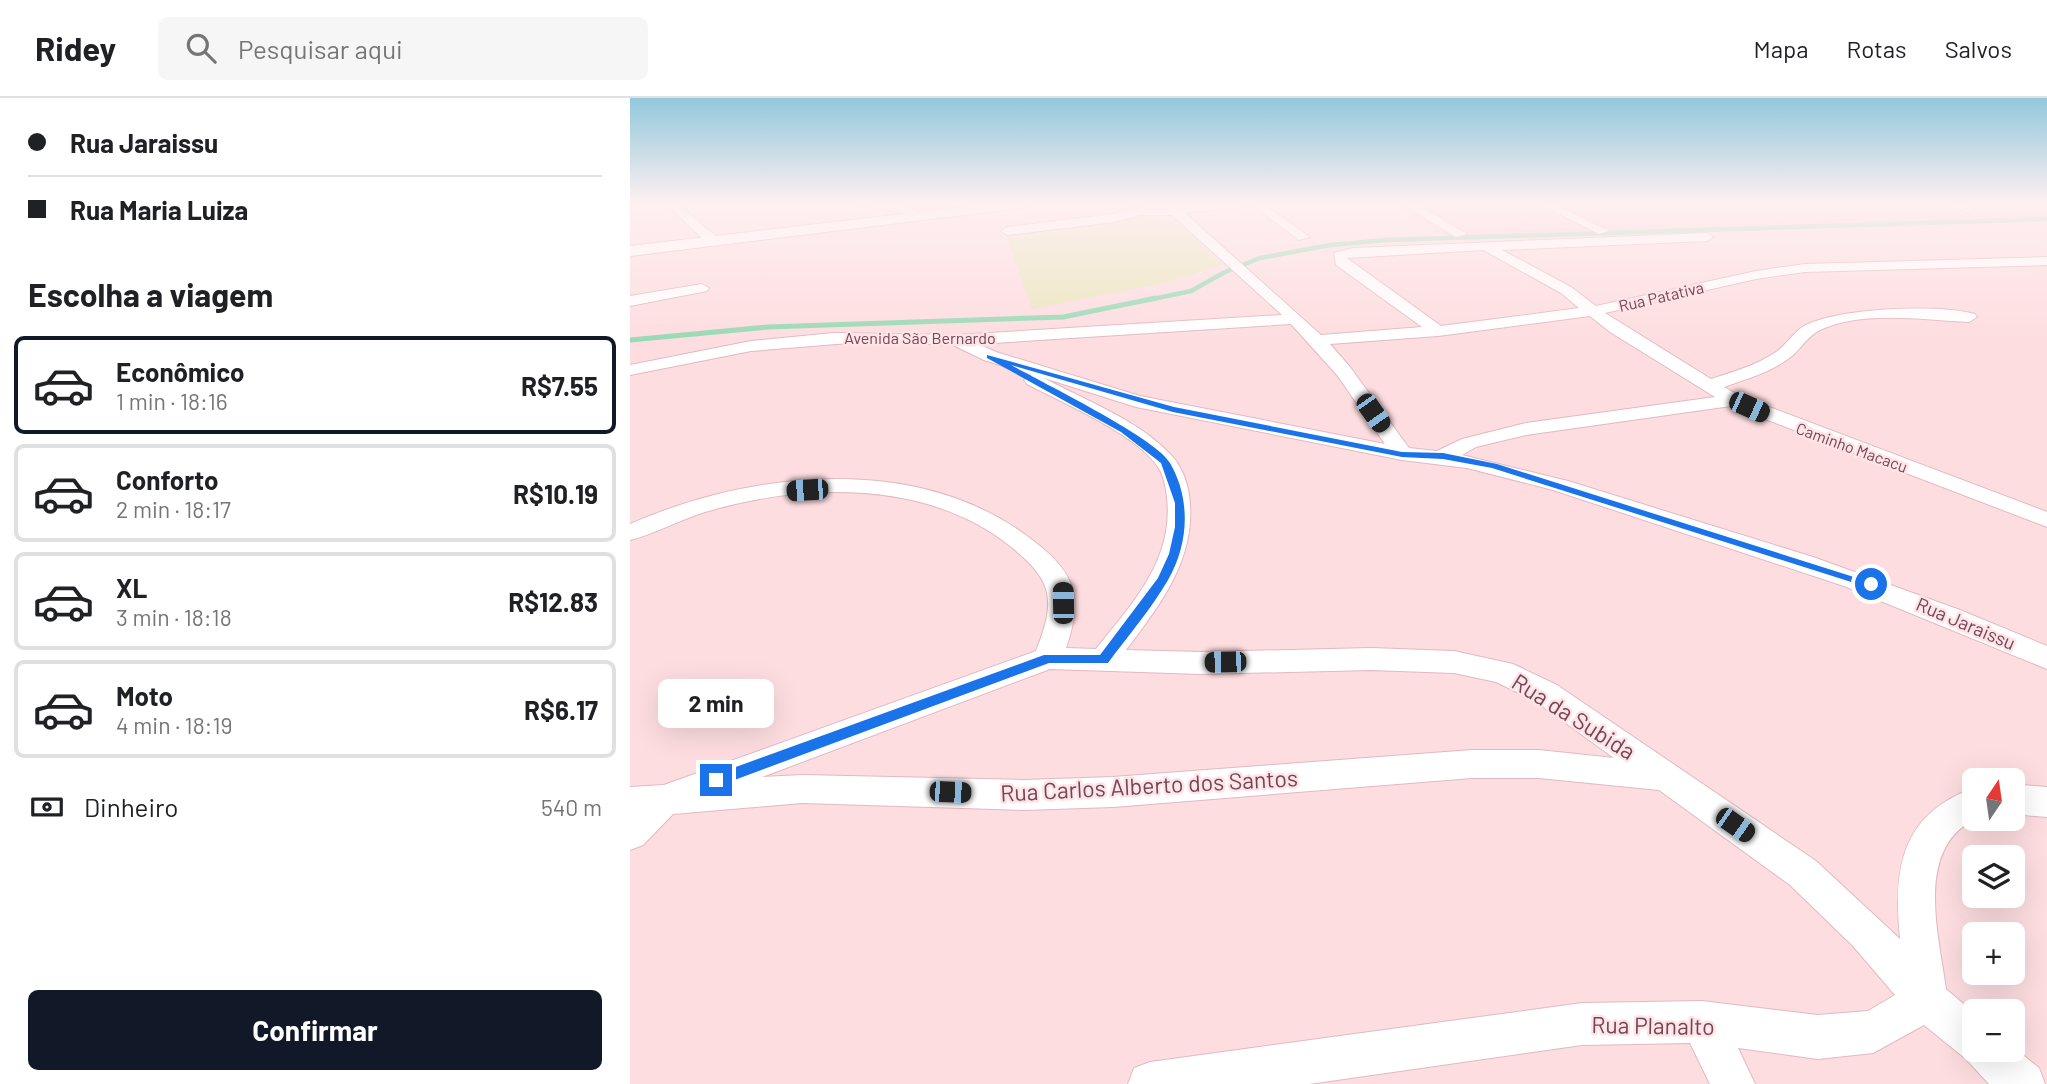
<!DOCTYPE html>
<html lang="pt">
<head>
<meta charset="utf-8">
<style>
	body { margin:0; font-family:Barlow,sans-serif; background:#f6f6f6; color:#202124; height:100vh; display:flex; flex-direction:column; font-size:26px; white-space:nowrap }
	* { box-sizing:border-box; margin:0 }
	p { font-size:23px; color:#757577 }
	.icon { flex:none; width:38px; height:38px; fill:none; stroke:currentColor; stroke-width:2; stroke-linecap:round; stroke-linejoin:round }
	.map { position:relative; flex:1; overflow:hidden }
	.details { display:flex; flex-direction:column; background:#fff; width:630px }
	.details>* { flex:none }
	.hud { display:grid; align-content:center; height:154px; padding:0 28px; background:#fff }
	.needle { width:46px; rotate:13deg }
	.buttons { position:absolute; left:1332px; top:670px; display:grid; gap:14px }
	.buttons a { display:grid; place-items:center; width:63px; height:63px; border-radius:10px; background:#fff; box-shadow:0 7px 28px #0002; font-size:35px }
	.end { position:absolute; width:32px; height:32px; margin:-16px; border:9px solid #1a73e8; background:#fff; box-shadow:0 0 0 4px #fff }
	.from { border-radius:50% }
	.bubble { position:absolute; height:49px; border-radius:10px; background:#fff; box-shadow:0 7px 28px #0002; font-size:23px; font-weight:700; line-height:49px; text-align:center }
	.car { position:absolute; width:21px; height:42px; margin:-21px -10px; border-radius:9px; box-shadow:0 0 5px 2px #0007; background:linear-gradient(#222 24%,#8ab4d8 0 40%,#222 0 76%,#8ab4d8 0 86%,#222 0) }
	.hud b { display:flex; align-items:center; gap:24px; height:66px; font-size:26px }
	.hud b+b { border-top:2px solid #e0e0e0 }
	.hud i { width:18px; height:18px; background:#202124 }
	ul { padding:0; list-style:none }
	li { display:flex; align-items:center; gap:21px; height:98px; margin:0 14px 10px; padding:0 14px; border:4px solid #e0e0e0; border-radius:10px }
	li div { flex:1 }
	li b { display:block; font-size:26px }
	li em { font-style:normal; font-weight:700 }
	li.selected { border-color:#111827 }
	li>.icon { width:63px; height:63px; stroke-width:1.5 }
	h2 { padding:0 28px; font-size:32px; line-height:84px }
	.pay { display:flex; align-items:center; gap:18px; height:77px; padding:0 28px; font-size:26px }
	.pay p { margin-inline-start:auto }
	.primary-button { display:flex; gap:14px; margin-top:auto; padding:14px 28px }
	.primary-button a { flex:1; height:80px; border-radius:10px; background:#111827; color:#fff; font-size:28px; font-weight:700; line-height:80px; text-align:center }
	header { display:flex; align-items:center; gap:42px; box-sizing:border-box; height:98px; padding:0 35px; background:#fff; border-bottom:2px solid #e0e0e0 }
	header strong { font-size:33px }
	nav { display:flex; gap:38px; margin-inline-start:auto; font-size:24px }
	.search { width:490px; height:63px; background:#f6f6f6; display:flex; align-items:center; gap:18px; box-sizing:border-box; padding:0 24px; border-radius:10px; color:#757577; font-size:26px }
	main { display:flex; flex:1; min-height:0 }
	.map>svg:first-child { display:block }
	.residential { fill:#fad1d7 }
	.green { fill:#eae6bc }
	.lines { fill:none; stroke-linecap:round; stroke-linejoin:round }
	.stream-far1 { stroke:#97d9b5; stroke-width:4.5 }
	.stream { stroke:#97d9b5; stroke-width:5 }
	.minor-casing { stroke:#e1b9c2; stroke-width:2 }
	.tertiary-casing { stroke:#e1b9c2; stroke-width:2 }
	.minor { fill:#fff; fill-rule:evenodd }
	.tertiary { fill:#fff; fill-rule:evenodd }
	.route { fill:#1a73e8 }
	.labels { text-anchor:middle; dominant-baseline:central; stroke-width:5; stroke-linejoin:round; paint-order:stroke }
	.far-street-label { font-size:16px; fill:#734555; stroke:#ffe4e7 }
	.street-label { font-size:19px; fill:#734555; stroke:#ffe4e7 }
	.near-street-label { font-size:23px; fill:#734555; stroke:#ffe4e7 }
</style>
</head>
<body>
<header>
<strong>Ridey</strong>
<div class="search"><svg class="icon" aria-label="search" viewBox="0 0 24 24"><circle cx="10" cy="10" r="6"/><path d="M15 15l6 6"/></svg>Pesquisar aqui</div>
<nav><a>Mapa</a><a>Rotas</a><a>Salvos</a></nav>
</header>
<main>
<section class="details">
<div class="hud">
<b><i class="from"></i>Rua Jaraissu</b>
<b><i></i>Rua Maria Luiza</b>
</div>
<h2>Escolha a viagem</h2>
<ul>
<li class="selected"><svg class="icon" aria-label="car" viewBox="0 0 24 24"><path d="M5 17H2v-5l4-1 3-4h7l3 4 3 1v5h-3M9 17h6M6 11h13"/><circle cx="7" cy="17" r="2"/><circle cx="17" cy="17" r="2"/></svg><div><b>Econômico</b><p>1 min · 18:16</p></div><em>R$7.55</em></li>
<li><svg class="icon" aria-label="car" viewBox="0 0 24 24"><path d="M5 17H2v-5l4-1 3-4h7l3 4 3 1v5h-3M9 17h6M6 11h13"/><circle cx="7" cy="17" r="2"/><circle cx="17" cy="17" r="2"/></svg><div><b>Conforto</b><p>2 min · 18:17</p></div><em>R$10.19</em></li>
<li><svg class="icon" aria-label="car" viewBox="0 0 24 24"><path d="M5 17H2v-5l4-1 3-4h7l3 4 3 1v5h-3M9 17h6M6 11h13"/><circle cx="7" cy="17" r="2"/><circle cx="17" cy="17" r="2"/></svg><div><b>XL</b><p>3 min · 18:18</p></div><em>R$12.83</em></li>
<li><svg class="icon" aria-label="car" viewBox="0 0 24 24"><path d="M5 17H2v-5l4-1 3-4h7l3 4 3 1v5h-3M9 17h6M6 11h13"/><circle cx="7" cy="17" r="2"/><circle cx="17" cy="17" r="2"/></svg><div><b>Moto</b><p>4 min · 18:19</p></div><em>R$6.17</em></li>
</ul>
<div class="pay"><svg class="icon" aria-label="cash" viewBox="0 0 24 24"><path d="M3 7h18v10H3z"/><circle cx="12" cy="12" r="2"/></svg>Dinheiro<p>540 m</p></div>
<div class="primary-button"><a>Confirmar</a></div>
</section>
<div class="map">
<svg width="1417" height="986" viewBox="0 0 1417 986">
	<rect width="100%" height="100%" fill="#fddde0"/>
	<!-- residential -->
	<g class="residential">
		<polygon points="240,106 386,106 253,119 257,108"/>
		<polygon points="762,106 1417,106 1417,122 822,141"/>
	</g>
	<!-- green -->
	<polygon class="green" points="521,117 554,130 592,167 534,185 402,211 376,136"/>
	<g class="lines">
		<!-- stream-far1 -->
		<polyline class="stream-far1" points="518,202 561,193 595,174 630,160 700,147 757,142 1417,121"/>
		<!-- stream -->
		<polyline class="stream" points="0,242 138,229 433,219 526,200"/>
		<defs>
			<g id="minor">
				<polygon points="36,106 47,106 87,139 87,145 77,145"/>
				<polygon points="228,106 281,109 291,118 285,122 277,116"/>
				<path d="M583,106H618L612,109L555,115L691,237L792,229L706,167L704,155L723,150L1077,135L1083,139L1077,143L872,152L941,189L966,208L1126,173L1175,166L1417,159V167L1175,174L1126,181L975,215L1081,281C1103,274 1127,267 1146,254C1158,246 1165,231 1178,226C1214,210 1307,206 1345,216L1347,219L1339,224C1293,222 1233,212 1190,232C1177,238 1170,253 1158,261C1139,275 1116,281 1094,289L1110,298L1417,414V429L1101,308L896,337L846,349L832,357L938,383L1183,459L1330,512L1417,548V571L1214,488L923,392L837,370L772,362L506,309L414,280C456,303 509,322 542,358C552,369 557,384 559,397C568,458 531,506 496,552L571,554L741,550L824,553L883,566L927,587L1186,763L1270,841C1263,771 1271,716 1344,690L1345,721C1284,751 1309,838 1316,891L1344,915V952H1382V948L1409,970L1415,986H1359L1336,961L1294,927L1243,955L1188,961L1108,950L1125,986H1080L1060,945L952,947L679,986H498L504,970L520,964L952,905L1072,903L1188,917L1238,913L1265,897L1223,848L1160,787L1029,692L909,680H842L483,709L394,712L172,705L43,716L13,747L0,752V689L34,687L406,553C426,502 424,483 380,448C296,381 173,385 75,414C49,422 25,436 0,442V426C123,372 289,355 401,441C445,474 454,498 436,550L466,551C502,506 544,462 537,400C536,390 534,378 528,369C508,337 431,304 397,286L394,282L402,277L354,262L323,247L244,243L121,253L0,277V267L121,243L203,235L326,237L652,217L542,117H510L484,124L377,137L371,133L377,129L483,116L509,109ZM853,152L931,195L949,210L811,228L717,160ZM960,218L980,234L1085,299L896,325L832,341L807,353L779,350L720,269L700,246L808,238ZM661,226L707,277L755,346L510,298L366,254L348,246ZM420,571L571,576L741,572L824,575L866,584L905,603L984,660L909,652H842L483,679L394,682L172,677L132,679Z"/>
				<polygon points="621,106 633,106 680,139 669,142"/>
				<polygon points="772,106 786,106 837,136 826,139"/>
				<polygon points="910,106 924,106 979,133 969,136"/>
				<polygon points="1317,106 1333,106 1344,111 1338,115"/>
				<polygon points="72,186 79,190 77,193 0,208 0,198"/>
				<polygon points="1382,686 1417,689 1417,719 1382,716"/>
			</g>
			<polygon id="tertiary" points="358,106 398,106 391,110 0,158 0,148"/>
		</defs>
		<!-- minor casing -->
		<use href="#minor" class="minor-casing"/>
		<!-- tertiary casing -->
		<use href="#tertiary" class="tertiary-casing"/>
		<!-- minor -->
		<use href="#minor" class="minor"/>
		<!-- tertiary -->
		<use href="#tertiary" class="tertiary"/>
	</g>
	<!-- sky -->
	<linearGradient id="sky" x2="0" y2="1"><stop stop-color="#92c8dc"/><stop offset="0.43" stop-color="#fef0f1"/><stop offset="1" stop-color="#fef0f1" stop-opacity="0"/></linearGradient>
	<rect width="1417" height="244" fill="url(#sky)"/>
	<!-- route -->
	<path class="route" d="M357,257L544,309L772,354L813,355L867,366L1246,486L1237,489L862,370L813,361L772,359L543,314L381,267C411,284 526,340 540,365C561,401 559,446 538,482C521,511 498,538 478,565H419L91,687H81V678L414,557H470L528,480L539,456L545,429V405L531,365L491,334L357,260Z"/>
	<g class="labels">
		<!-- far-street labels -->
		<g class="far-street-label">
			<text transform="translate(1031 198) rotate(-13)">Rua Patativa</text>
			<text x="290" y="239">Avenida São Bernardo</text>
			<text transform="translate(1222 349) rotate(20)">Caminho Macacu</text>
		</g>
		<!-- street labels -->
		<g class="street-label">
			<text transform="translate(1336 525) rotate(23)">Rua Jaraissu</text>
		</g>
		<!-- near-street labels -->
		<g class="near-street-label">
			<text transform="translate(944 618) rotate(32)">Rua da Subida</text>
			<text transform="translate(519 687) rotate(-3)">Rua Carlos Alberto dos Santos</text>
			<text transform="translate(1023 927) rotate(1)">Rua Planalto</text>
		</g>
	</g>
</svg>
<div class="buttons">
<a><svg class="needle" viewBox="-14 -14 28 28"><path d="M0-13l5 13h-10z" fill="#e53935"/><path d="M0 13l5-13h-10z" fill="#757577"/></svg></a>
<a><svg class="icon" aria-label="layers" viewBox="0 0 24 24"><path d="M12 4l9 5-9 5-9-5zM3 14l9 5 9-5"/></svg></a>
<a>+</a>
<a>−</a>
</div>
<i class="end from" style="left:1241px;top:486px"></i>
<i class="end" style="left:86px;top:682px"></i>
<div class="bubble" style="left:28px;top:581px;width:116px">2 min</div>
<i class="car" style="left:1119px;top:309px;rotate:114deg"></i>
<i class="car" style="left:743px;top:315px;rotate:145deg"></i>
<i class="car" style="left:177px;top:392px;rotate:266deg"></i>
<i class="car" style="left:433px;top:505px;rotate:359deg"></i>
<i class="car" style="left:595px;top:564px;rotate:269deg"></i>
<i class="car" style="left:320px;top:694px;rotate:92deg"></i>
<i class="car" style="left:1105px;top:727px;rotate:125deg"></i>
</div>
</main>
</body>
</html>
